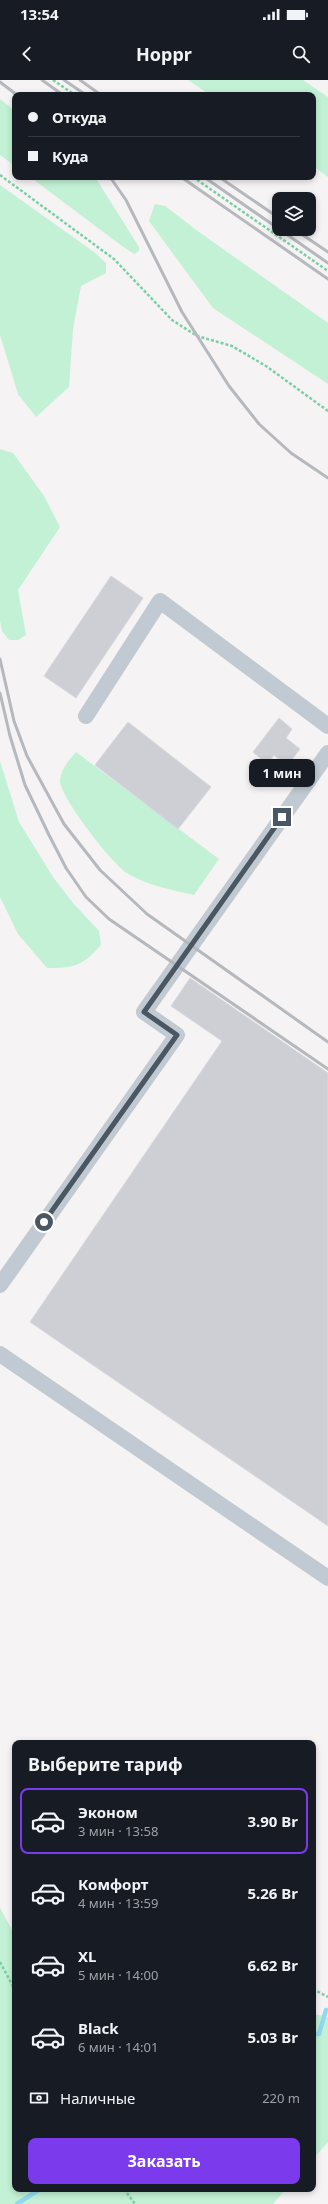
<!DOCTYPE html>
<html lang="ru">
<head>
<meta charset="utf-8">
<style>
	body { margin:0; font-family:"Noto Sans",sans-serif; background:#20242c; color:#f1f3f6; height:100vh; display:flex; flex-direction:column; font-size:15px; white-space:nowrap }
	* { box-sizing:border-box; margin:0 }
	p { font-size:13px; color:#9ea1a6 }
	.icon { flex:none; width:22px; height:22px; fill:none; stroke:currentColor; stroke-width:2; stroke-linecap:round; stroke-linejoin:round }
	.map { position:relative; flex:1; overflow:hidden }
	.details { position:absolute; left:12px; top:1660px; width:304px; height:452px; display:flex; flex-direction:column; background:#171b24; border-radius:8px; box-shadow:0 2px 6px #0003 }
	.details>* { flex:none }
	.hud { position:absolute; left:12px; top:12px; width:304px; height:88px; border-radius:8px; box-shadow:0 2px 6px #0003; display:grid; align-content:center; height:88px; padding:0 16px; background:#171b24 }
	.controls { position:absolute; left:272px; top:112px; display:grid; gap:8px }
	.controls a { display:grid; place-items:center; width:44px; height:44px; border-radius:8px; background:#171b24; box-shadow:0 2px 6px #0003; font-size:20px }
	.end { position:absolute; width:18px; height:18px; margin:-9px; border:5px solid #4a5661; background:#fff; box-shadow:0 0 0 2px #fff }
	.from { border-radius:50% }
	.bubble { position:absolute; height:28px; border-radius:8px; background:#171b24; box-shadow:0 2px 6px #0003; font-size:13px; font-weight:700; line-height:28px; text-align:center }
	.hud b { display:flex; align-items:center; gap:14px; height:38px; font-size:15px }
	.hud b+b { border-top:1px solid #363941 }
	.hud i { width:10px; height:10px; background:#f1f3f6 }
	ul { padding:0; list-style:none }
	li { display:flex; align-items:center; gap:12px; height:66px; margin:0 8px 6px; padding:0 8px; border:2px solid transparent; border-radius:8px }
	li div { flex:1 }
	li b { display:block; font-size:15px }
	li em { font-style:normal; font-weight:700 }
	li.on { border-color:#7c3aed }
	li>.icon { width:36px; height:36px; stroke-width:1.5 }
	h2 { padding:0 16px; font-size:18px; line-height:48px }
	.pay { display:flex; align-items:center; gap:10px; height:44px; padding:0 16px; font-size:15px }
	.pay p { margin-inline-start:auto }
	.action { display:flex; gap:8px; margin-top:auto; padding:8px 16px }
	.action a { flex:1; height:46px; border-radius:8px; background:#7c3aed; color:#fff; font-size:16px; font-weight:700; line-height:46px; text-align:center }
	.status { display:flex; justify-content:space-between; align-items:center; height:28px; padding:0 20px; background:#171b24; direction:ltr }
	.status svg { height:11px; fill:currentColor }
	header { display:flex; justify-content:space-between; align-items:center; height:52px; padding:0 16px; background:#171b24; font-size:18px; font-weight:700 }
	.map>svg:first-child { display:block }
	.green { fill:#c3f1d5 }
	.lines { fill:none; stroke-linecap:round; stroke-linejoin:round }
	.stream { stroke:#90daee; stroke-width:4.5 }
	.building { fill:#cdcfd5; stroke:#d7d9de }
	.path { stroke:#7ad0a6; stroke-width:2.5; stroke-dasharray:3 2; stroke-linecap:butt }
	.minor { stroke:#c1cad2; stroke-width:16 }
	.rail { stroke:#b5b8bd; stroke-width:3 }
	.route { stroke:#4a5661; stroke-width:5 }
</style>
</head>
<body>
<div class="status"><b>13:54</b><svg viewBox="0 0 49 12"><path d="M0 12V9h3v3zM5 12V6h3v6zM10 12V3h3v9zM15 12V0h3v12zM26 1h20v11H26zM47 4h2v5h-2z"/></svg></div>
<header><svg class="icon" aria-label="back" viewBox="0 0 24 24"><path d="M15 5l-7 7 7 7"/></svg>Hoppr<svg class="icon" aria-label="search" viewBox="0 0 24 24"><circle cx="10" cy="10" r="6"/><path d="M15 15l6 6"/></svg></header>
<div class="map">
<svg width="328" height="2124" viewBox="0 0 328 2124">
	<rect width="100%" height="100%" fill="#f5f3f3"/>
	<!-- green -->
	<g class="green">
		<polygon points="188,0 303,0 328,17 328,97 313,86 313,15 210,15"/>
		<polygon points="0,19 15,31 15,86 0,75"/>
		<polygon points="30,97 95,97 139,167 139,171 134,174 122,166"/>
		<polygon points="0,105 94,172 106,183 106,193 81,206 73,249 69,307 36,337 18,314 0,255"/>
		<polygon points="155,124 165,126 199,152 328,243 328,304 213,228 149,141"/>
		<polygon points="0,369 13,373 44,416 60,447 18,510 26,555 18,560 9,560 2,551 0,541"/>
		<path d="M76,672L219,779L194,815C172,810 146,805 127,793C113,785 59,716 60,700C61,689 69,680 76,672Z"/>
		<path d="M0,681L19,742L53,797L73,823L99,851L101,865C82,886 75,888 47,888L18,854L0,817Z"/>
		<polygon points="0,1828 15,1855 15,2109 286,2109 273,2124 0,2124"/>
		<polygon points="314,1934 328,1937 328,2062 313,2079"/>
	</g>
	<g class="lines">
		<!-- stream -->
		<g class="stream">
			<polyline points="313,1954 319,1954 326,1930"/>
			<polyline points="17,2124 40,2109"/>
		</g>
	</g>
	<!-- building -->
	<g class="building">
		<polygon points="111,496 143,518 76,618 44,596"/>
		<polygon points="279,638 292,649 286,658 300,669 287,686 274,675 267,684 253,672"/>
		<polygon points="128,642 211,707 178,749 95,685"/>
		<polygon points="190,898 328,993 328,1446 30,1242 222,961 171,926"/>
	</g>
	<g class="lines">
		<!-- path -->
		<g class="path">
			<polyline points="53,0 75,15"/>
			<polyline points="0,95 114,179 172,240 197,256 232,266 266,286 328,331"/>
			<polyline points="193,97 328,191"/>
			<polyline points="0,1882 15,1910"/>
			<polyline points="313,1909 328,1917"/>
			<polyline points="124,2109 135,2124"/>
		</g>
		<!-- minor -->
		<g class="minor">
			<polyline points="86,636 160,521 328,646"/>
			<polyline points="0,1205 177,955 144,932 328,673"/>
			<polyline points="0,1274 328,1498"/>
		</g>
		<!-- rail -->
		<g class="rail">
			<polyline points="42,0 63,15"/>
			<polyline points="64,0 86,15"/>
			<polyline points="80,0 101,15"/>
			<polyline points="0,2 17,15"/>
			<polyline points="110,97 126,120 182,232 229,306 259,344 291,373 328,398"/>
			<polyline points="181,97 328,199"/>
			<polyline points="204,97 328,183"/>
			<polyline points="219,97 279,138"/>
			<polyline points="294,149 328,172"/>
			<polyline points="0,579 14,641 27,676 64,744 100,790 147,834 328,962"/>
			<polyline points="0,613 10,656 25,705 49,755 66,788 86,817 109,839 328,989"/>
		</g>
	</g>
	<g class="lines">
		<!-- route -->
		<polyline class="route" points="44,1142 177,955 144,932 282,737"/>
	</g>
</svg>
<div class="controls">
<a><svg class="icon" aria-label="layers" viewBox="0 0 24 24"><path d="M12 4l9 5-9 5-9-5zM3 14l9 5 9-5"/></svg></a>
</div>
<i class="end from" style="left:44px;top:1142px"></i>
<i class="end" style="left:282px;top:737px"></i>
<div class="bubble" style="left:249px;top:679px;width:66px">1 мин</div>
<div class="hud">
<b><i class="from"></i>Откуда</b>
<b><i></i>Куда</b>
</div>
<section class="details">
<h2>Выберите тариф</h2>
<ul>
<li class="on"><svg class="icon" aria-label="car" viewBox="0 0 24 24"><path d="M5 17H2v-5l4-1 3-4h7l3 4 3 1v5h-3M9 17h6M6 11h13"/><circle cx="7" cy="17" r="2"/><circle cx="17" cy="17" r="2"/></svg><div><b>Эконом</b><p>3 мин · 13:58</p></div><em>3.90 Br</em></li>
<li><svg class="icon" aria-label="car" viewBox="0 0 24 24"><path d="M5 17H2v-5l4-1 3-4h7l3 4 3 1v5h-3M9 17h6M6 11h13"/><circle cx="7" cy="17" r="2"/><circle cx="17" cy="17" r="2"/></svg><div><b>Комфорт</b><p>4 мин · 13:59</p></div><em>5.26 Br</em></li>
<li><svg class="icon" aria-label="car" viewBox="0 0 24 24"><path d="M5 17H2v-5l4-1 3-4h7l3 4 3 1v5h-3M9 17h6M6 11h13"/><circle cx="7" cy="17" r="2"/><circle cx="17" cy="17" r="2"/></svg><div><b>XL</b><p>5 мин · 14:00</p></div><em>6.62 Br</em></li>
<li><svg class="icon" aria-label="car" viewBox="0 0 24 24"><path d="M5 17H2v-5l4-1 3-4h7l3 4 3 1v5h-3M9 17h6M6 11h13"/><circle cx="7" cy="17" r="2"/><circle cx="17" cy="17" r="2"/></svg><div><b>Black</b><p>6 мин · 14:01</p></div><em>5.03 Br</em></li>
</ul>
<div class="pay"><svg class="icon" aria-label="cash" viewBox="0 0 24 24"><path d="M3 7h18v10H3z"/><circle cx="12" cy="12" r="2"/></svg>Наличные<p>220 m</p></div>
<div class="action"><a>Заказать</a></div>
</section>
</div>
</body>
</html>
